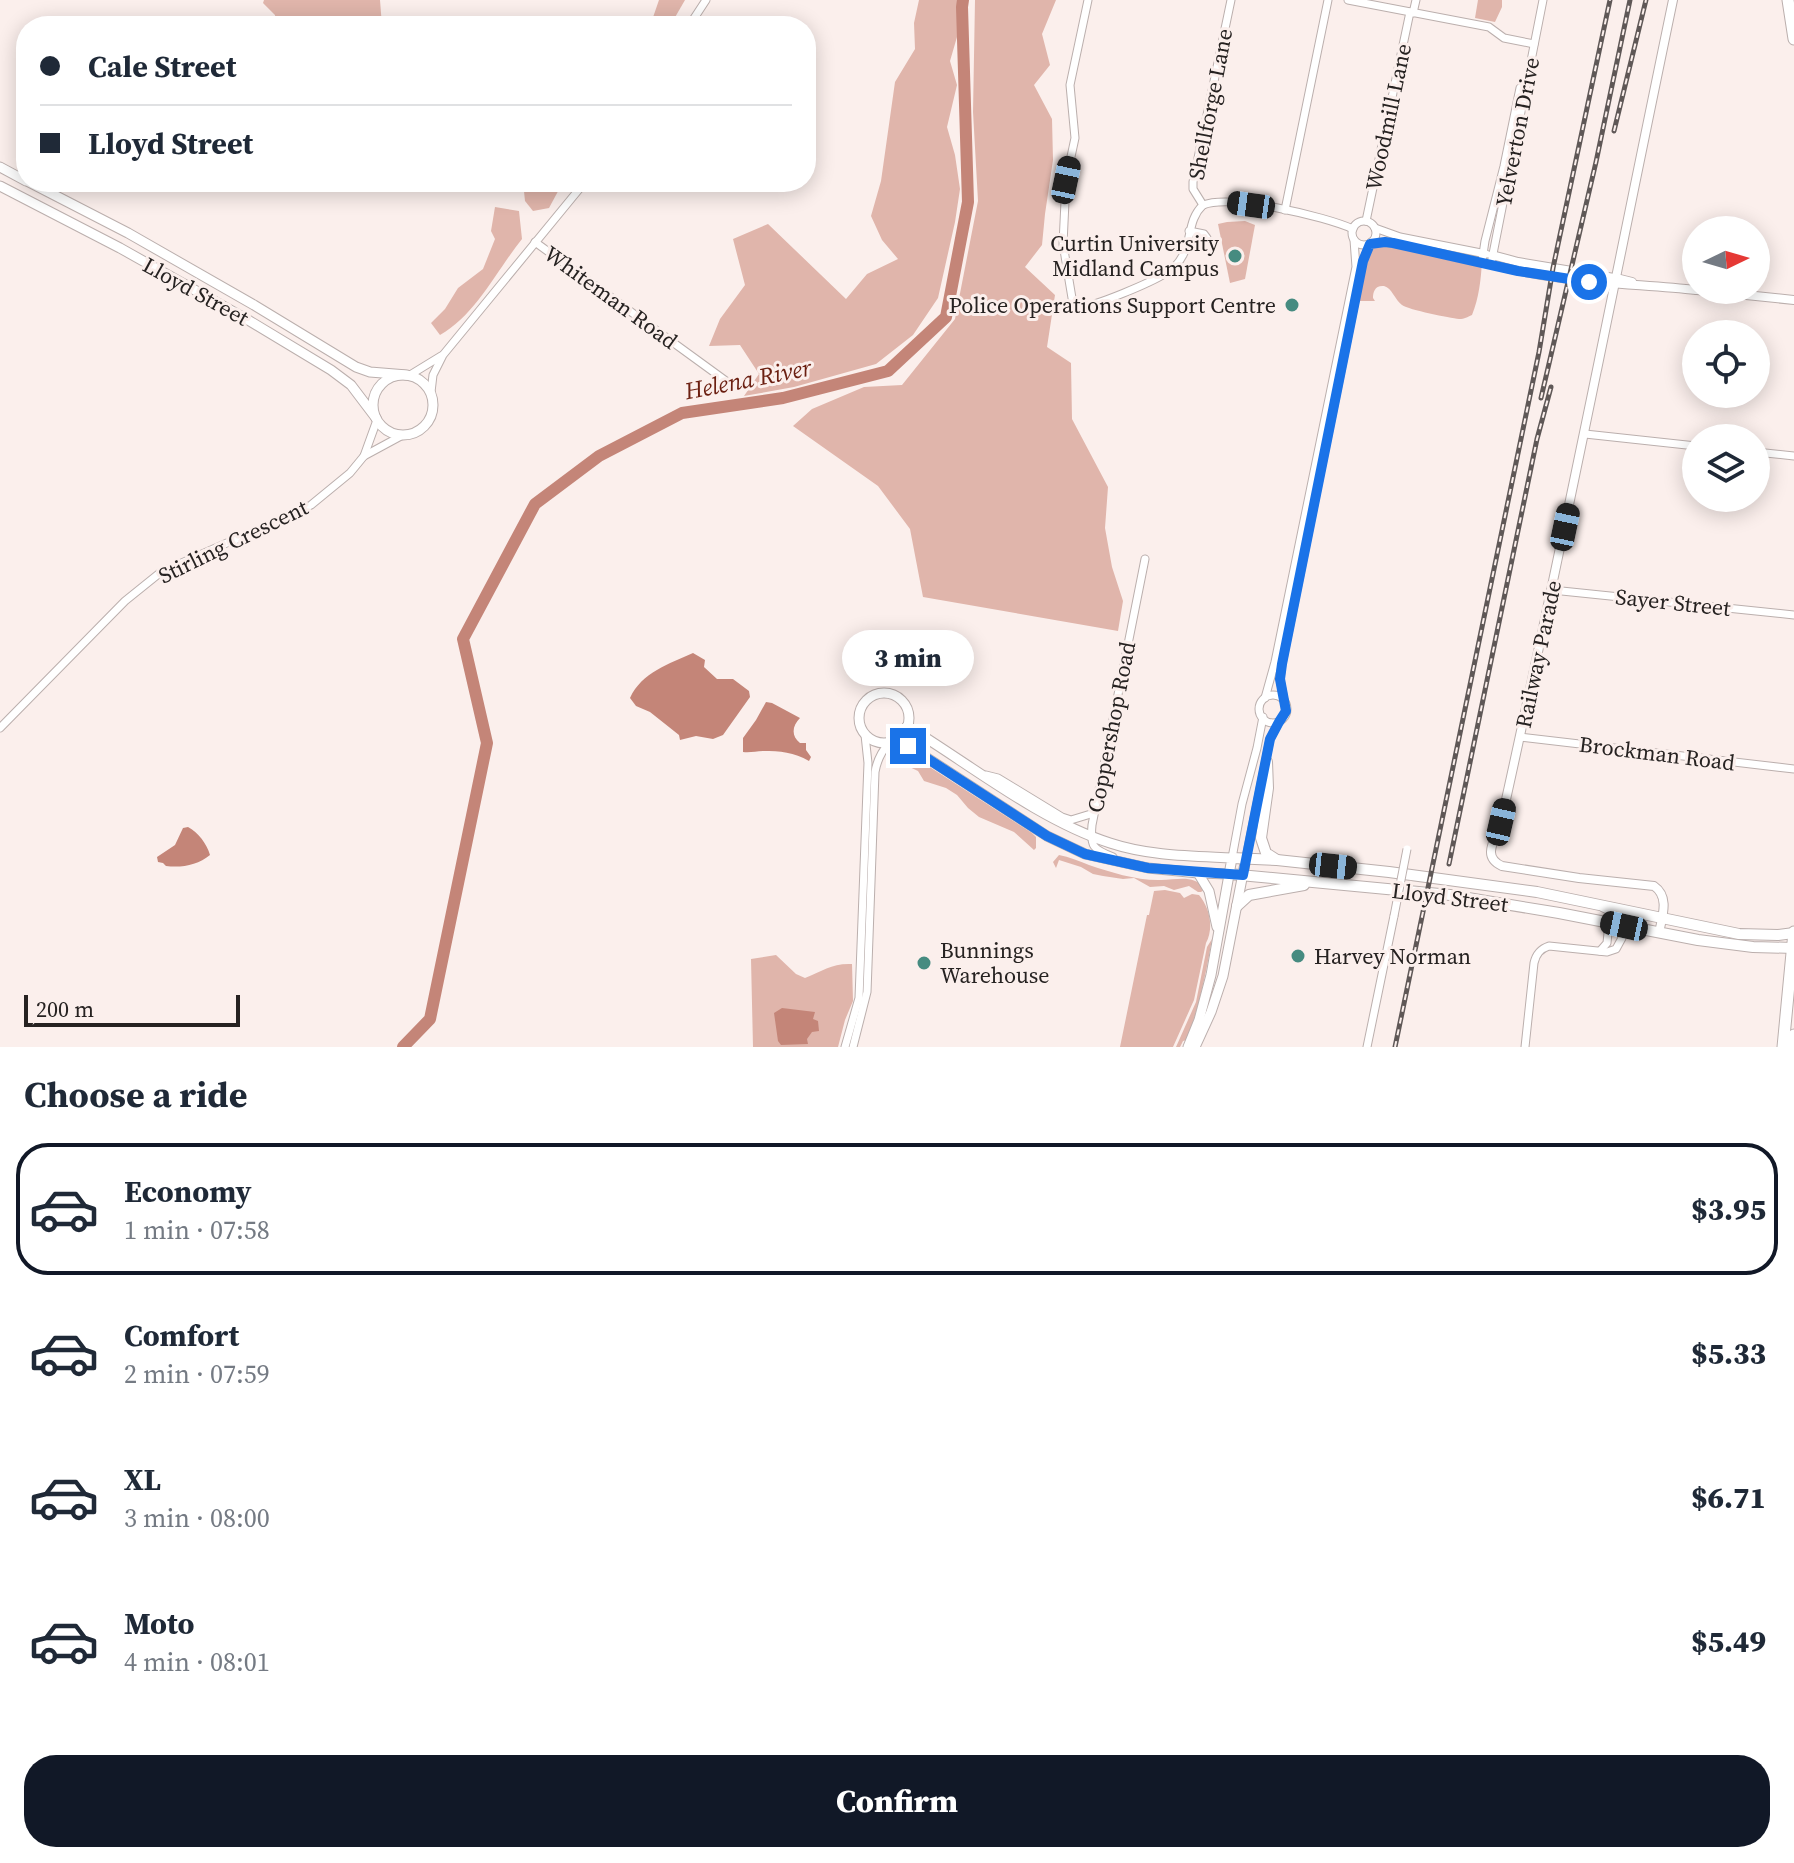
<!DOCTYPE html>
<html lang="en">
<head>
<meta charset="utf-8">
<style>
	body { margin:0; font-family:"Source Serif 4",serif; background:#f2f2f3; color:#1f2937; height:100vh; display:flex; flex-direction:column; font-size:30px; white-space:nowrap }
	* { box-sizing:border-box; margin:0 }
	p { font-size:26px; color:#747a83 }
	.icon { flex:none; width:44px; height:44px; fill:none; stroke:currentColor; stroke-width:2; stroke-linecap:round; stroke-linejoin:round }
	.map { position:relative; height:1047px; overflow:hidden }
	.drawer { display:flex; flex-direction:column; background:#fff; flex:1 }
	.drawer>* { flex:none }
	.banner { position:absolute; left:16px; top:16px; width:800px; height:176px; border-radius:32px; box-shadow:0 4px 20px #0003; display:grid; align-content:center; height:176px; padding:0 24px; background:#fff }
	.needle { width:52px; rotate:85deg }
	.buttons { position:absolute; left:1682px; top:216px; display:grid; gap:16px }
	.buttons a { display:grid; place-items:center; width:88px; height:88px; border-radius:50%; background:#fff; box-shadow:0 4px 20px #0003; font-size:40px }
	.scale { position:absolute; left:24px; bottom:20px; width:216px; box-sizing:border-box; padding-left:8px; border:4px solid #262221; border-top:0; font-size:22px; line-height:28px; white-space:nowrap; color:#262221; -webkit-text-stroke:6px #fbefec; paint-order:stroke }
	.end { position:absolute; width:36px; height:36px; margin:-18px; border:10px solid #1a73e8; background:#fff; box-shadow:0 0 0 4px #fff }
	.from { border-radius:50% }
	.bubble { position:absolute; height:56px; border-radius:28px; background:#fff; box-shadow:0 4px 20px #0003; font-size:26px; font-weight:800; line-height:56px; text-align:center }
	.car { position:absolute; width:24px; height:48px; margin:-24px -12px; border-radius:10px; box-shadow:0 0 6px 2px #0007; background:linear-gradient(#222 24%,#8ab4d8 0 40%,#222 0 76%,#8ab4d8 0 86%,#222 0) }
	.banner b { display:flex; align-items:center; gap:28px; height:76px; font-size:30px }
	.banner b+b { border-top:2px solid #e0e1e3 }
	.banner i { width:20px; height:20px; background:#1f2937 }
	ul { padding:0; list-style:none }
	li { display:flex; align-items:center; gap:24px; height:132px; margin:0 16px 12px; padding:0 8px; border:4px solid transparent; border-radius:32px }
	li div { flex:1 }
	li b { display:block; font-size:30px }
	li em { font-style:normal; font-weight:800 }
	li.selected { border-color:#111827 }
	li>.icon { width:72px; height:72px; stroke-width:1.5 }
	h2 { padding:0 24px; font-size:36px; line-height:96px }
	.cta { display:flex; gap:16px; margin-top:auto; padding:16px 24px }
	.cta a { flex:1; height:92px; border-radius:32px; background:#111827; color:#fff; font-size:32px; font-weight:800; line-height:92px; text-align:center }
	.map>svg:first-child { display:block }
	.green { fill:#e0b5ab }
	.water { fill:#c48578 }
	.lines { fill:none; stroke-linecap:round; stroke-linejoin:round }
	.river { stroke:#c48578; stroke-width:12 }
	.minor-casing { stroke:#bbafad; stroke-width:9 }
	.tertiary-casing { stroke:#bbafad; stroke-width:10 }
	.secondary-casing { stroke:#bbafad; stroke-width:11 }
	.primary-casing { stroke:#bbafad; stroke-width:12 }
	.trunk-casing { stroke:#bbafad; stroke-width:13 }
	.minor { stroke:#fff; stroke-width:7 }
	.tertiary { stroke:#fff; stroke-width:8 }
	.secondary { stroke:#fff; stroke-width:9 }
	.primary { stroke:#fff; stroke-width:10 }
	.trunk { stroke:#fff; stroke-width:11 }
	.rail-casing { stroke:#5f5857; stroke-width:5 }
	.rail { stroke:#fbefec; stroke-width:2; stroke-dasharray:6; stroke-linecap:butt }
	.minor-bridge-casing { stroke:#bbafad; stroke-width:9; stroke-linecap:butt }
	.minor-bridge { stroke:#fff; stroke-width:7 }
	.route { stroke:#1a73e8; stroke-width:10 }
	.poi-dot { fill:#468b80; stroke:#fbefec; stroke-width:3 }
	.labels { text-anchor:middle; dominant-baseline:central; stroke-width:6; stroke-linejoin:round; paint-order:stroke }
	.street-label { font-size:22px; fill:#262221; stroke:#fbefec }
	.poi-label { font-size:22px; fill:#262221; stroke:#fbefec; text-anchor:end }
	.water-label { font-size:24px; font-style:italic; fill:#6b1f11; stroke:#fbefec }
</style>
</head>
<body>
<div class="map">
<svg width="1794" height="1047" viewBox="0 0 1794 1047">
	<rect width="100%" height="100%" fill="#fbefec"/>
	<!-- green -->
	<g class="green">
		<polygon points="264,0 380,0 382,26 276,26 275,15 263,3"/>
		<polygon points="659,0 685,0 670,26 650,26"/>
		<polygon points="919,0 958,0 957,37 950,61 957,85 947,127 955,155 960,189 955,222 938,298 913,335 876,364 794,387 744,396 759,374 740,345 709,346 720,319 745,285 733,239 768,224 846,299 867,274 898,259 882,240 871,216 881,181 895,82 915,49 914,23"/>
		<polygon points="975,0 1056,0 1042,34 1050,65 1034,85 1052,119 1053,160 1045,214 1042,245 1025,267 1055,295 1047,347 1071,363 1072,419 1108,487 1105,528 1112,567 1123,601 1118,631 923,597 910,529 878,486 793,426 812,409 864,387 902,385 955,319 978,201 973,112"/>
		<polygon points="1478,0 1502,0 1502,7 1495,22 1475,18"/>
		<polygon points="523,182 563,182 549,208 533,211 525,201"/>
		<path d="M495,207L519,211L522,239C497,270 475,316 440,335L431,323L445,309L458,288L483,269L495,239L491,231Z"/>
		<polygon points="1245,221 1255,225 1245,279 1230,283 1218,224 1227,222"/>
		<path d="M1371,242L1482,261C1481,279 1479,298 1472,315C1467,317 1465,319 1459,319C1450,318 1409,310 1402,305C1395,300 1392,288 1384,286C1375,285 1373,292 1373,298L1375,301H1358L1363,261Z"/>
		<polygon points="905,753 908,753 1032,833 1036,837 1036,848 1034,850 1014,832 979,817 968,808 957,795 946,788 924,781 918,771 901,763 899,755 903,755"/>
		<path d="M1059,855C1069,857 1079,861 1089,865C1110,872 1135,880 1158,880C1175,881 1193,873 1205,889L1201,892H1198L1189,886L1174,890L1164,886L1150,887L1134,878L1123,879L1103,876L1093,874L1081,867L1059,860L1056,868L1053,862Z"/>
		<path d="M1165,890L1180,893L1184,898L1192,894L1199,895C1210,908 1214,928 1206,943L1194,1000L1173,1047H1120L1147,915H1149L1154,891Z"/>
		<path d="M1212,939C1206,974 1199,1007 1187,1040L1183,1041L1180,1047H1176L1196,1002L1207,947Z"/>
		<path d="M776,955L796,974L805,978C823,971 832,963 852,964L853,1001L845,1020L838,1047H753L751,959Z"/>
	</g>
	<!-- water -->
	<g class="water">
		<path d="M693,653L705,660L704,667L717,679H733L749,691L750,697L723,735L713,739L696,736L680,740L679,735L650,712L636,706L630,698C642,672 669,664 693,653Z"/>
		<path d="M766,702L772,703L800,718C792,726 791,736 800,743H806V750L811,757L809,761C794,752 780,751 763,751C756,751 750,753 743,752V738L756,720Z"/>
		<path d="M188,827C198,832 207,844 210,855C198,865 182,868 166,866L163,863L158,862L157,857L175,845L183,828Z"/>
		<polygon points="782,1008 815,1012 813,1019 818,1021 819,1031 812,1032 807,1039 808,1044 781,1045 778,1041 774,1013"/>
	</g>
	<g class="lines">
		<!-- river -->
		<polyline class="river" points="403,1047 430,1019 487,743 463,639 535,504 599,456 682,413 783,398 888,371 946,317 968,202 962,7 963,0"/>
		<defs>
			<g id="minor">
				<path d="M1088,0L1070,85L1075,138L1066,180L1063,244L1072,298L1079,307C1094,307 1152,282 1166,273C1173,269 1179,263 1183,255C1192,238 1188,219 1203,205"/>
				<polyline points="1348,0 1489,27 1504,38 1534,44"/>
				<polyline points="1413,13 1416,0"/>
				<polyline points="689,26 706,0"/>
				<polyline points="1203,205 1193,189 1193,182 1231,0"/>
				<path d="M1203,205C1231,194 1324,216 1353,229"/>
				<polyline points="1285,210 1328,0"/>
				<circle cx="1364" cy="233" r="12"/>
				<polyline points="1366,221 1410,12"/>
				<polyline points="1375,228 1400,237 1486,254"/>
				<polyline points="1189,231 1204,234 1207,238"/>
				<polyline points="535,242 726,381"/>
				<polyline points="1371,242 1393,243 1491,264 1543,0"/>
				<polyline points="1482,261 1485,241 1504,166 1520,88"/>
				<polyline points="410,375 441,356"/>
				<polyline points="431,392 433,375 443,355 585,182"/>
				<polyline points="1585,434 1696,446"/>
				<polyline points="1756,452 1794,456"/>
				<polyline points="364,456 377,420"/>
				<polyline points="1552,590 1794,615"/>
				<circle cx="1273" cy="709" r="14"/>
				<polyline points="1265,698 1275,662 1356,267 1354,240"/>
				<polyline points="1284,700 1280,679 1282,664 1363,261 1370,244"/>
				<polyline points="0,728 125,601 161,572 229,542 263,530 311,505 350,473 364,456 401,436"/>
				<polyline points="1520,737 1794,769"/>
				<polyline points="986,775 998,778 1062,817 1071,820 1094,813"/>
				<path d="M1113,857C1093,849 1090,847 1092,825L1145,559"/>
				<polyline points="1232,858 1242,804 1257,748 1263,717"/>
				<polyline points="1246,858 1270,739 1279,722"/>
				<polyline points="1600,951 1607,943 1608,933 1604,922"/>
				<polyline points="845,1047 859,998 868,763 865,735"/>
				<path d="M853,1047L867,992L875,772C877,760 881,752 889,743"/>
				<polyline points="1367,1047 1394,916"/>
				<path d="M1525,1047L1534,963C1536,954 1540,949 1549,946L1607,952L1616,949L1622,938L1625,921L1621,916L1603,908"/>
			</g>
			<g id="tertiary">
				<polyline points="1492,255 1518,262 1620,279 1632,282"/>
				<path d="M1491,264C1558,283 1628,283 1696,290"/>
				<polyline points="1697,290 1794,300"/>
				<path d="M1659,933C1662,917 1670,897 1654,886L1579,878L1502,866C1480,856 1497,838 1501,822C1562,549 1616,274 1673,0"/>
			</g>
			<g id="secondary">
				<polyline points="0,167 26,181"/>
				<polyline points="29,182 128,233 254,305 356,367 370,372 407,375"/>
				<polyline points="0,186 120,248 248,320 331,370 351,385 376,418"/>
				<circle cx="403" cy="405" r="30"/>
				<circle cx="884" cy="718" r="25"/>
				<path d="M907,726C971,765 1039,820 1110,843C1149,856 1191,856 1232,858L1211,975L1199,1020L1188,1047"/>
				<polyline points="898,739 1047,836 1085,854 1148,868 1198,873 1229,874"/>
				<polyline points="1198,873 1209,891 1217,927"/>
				<polyline points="1195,1047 1211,1012 1223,976 1246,858"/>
			</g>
			<g id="primary">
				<polyline points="1267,762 1268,788 1261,838 1266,853 1277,860"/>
				<polyline points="1232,858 1277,860 1389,872 1537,892 1739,934 1778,935 1794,933"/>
				<polyline points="1229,874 1450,895 1559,913 1698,940 1753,947 1794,948"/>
				<polyline points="1237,906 1249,895 1304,885"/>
			</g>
			<g id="trunk">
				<polyline points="1788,0 1794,39"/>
				<polyline points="1783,1047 1794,932"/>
				<polyline points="1793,1047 1794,1035"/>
			</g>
		</defs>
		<!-- minor casing -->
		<use href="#minor" class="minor-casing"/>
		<!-- tertiary casing -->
		<use href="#tertiary" class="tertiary-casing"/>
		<!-- secondary casing -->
		<use href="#secondary" class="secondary-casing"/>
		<!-- primary casing -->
		<use href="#primary" class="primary-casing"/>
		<!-- trunk casing -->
		<use href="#trunk" class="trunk-casing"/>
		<!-- minor -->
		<use href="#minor" class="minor"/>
		<!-- tertiary -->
		<use href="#tertiary" class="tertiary"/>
		<!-- secondary -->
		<use href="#secondary" class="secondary"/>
		<!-- primary -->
		<use href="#primary" class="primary"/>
		<!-- trunk -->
		<use href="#trunk" class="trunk"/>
		<defs>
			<g id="rail">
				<polyline points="1614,131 1646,0"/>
				<polyline points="1541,398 1596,162 1630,0"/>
				<polyline points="1449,864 1537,439 1551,387"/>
				<polyline points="1395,1047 1539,352 1553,268 1610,0"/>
			</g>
		</defs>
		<!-- rail casing -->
		<use href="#rail" class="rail-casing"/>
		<!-- rail -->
		<use href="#rail" class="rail"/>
		<defs>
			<polyline id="minor-bridge" points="1394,916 1407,849"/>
		</defs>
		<!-- minor-bridge casing -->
		<use href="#minor-bridge" class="minor-bridge-casing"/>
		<!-- minor-bridge -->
		<use href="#minor-bridge" class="minor-bridge"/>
	</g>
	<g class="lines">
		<!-- route -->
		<polyline class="route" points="908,746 1047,836 1085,854 1148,868 1243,875 1270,739 1279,722 1286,711 1280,679 1282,664 1363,261 1370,244 1385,242 1393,243 1518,271 1589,282"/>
	</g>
	<!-- markers -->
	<g class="poi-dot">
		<circle cx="1235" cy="256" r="8"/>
		<circle cx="1292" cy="305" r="8"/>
		<circle cx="1298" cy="956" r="8"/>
		<circle cx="924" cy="963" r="8"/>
	</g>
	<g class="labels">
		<!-- street labels -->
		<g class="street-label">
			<text transform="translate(1210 104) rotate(-79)">Shellforge Lane</text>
			<text transform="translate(1388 117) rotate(-78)">Woodmill Lane</text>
			<text transform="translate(1517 132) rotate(-79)">Yelverton Drive</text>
			<text transform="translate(196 291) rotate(29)">Lloyd Street</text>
			<text transform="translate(611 297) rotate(36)">Whiteman Road</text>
			<text transform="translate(233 541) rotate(-26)">Stirling Crescent</text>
			<text transform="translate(1673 602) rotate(6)">Sayer Street</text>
			<text transform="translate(1538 654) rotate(-78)">Railway Parade</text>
			<text transform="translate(1111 727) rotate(-79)">Coppershop Road</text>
			<text transform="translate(1657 753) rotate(7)">Brockman Road</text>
			<text transform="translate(1450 897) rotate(7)">Lloyd Street</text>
		</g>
		<!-- poi labels -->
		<g class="poi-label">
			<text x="1219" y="243">Curtin University<tspan x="1219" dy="25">Midland Campus</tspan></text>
			<text x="1276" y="305">Police Operations Support Centre</text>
			<text x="940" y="950" text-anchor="start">Bunnings<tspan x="940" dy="25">Warehouse</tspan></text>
			<text x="1314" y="956" text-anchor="start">Harvey Norman</text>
		</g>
		<!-- water labels -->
		<g class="water-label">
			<text transform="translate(748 379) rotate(-11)">Helena River</text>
		</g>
	</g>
</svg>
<div class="buttons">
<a><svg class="needle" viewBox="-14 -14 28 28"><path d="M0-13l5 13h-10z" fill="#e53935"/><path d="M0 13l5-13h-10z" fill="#747a83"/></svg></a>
<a><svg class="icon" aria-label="locate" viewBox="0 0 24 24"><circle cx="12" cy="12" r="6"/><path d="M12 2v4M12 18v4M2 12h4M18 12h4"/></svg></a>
<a><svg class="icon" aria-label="layers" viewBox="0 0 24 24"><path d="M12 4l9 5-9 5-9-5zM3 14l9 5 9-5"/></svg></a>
</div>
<div class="scale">200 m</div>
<i class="end from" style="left:1589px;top:282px"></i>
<i class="end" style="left:908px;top:746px"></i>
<div class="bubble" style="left:842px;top:630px;width:132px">3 min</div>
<i class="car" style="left:1066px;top:180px;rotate:12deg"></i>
<i class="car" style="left:1251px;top:205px;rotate:278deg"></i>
<i class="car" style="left:1565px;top:527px;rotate:12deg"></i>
<i class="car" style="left:1501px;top:822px;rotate:13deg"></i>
<i class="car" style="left:1333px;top:866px;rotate:96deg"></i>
<i class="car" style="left:1624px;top:926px;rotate:282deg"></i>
<div class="banner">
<b><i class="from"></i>Cale Street</b>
<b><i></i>Lloyd Street</b>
</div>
</div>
<section class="drawer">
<h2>Choose a ride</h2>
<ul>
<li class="selected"><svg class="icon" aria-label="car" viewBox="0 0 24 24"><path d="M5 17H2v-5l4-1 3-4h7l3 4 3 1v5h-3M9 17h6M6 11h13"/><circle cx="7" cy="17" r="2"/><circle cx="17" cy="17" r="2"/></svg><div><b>Economy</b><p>1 min · 07:58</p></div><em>$3.95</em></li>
<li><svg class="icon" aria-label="car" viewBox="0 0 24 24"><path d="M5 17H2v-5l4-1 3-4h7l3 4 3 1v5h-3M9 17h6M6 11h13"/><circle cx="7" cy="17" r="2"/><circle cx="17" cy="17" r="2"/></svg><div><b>Comfort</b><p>2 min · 07:59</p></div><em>$5.33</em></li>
<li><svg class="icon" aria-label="car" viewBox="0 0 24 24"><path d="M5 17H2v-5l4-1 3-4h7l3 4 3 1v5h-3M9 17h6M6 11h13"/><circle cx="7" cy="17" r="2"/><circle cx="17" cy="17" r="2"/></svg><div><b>XL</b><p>3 min · 08:00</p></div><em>$6.71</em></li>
<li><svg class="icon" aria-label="car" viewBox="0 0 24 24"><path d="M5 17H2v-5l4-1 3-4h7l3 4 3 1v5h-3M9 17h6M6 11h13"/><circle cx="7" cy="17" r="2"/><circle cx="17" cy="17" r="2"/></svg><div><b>Moto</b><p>4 min · 08:01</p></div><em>$5.49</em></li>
</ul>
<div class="cta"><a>Confirm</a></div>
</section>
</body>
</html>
